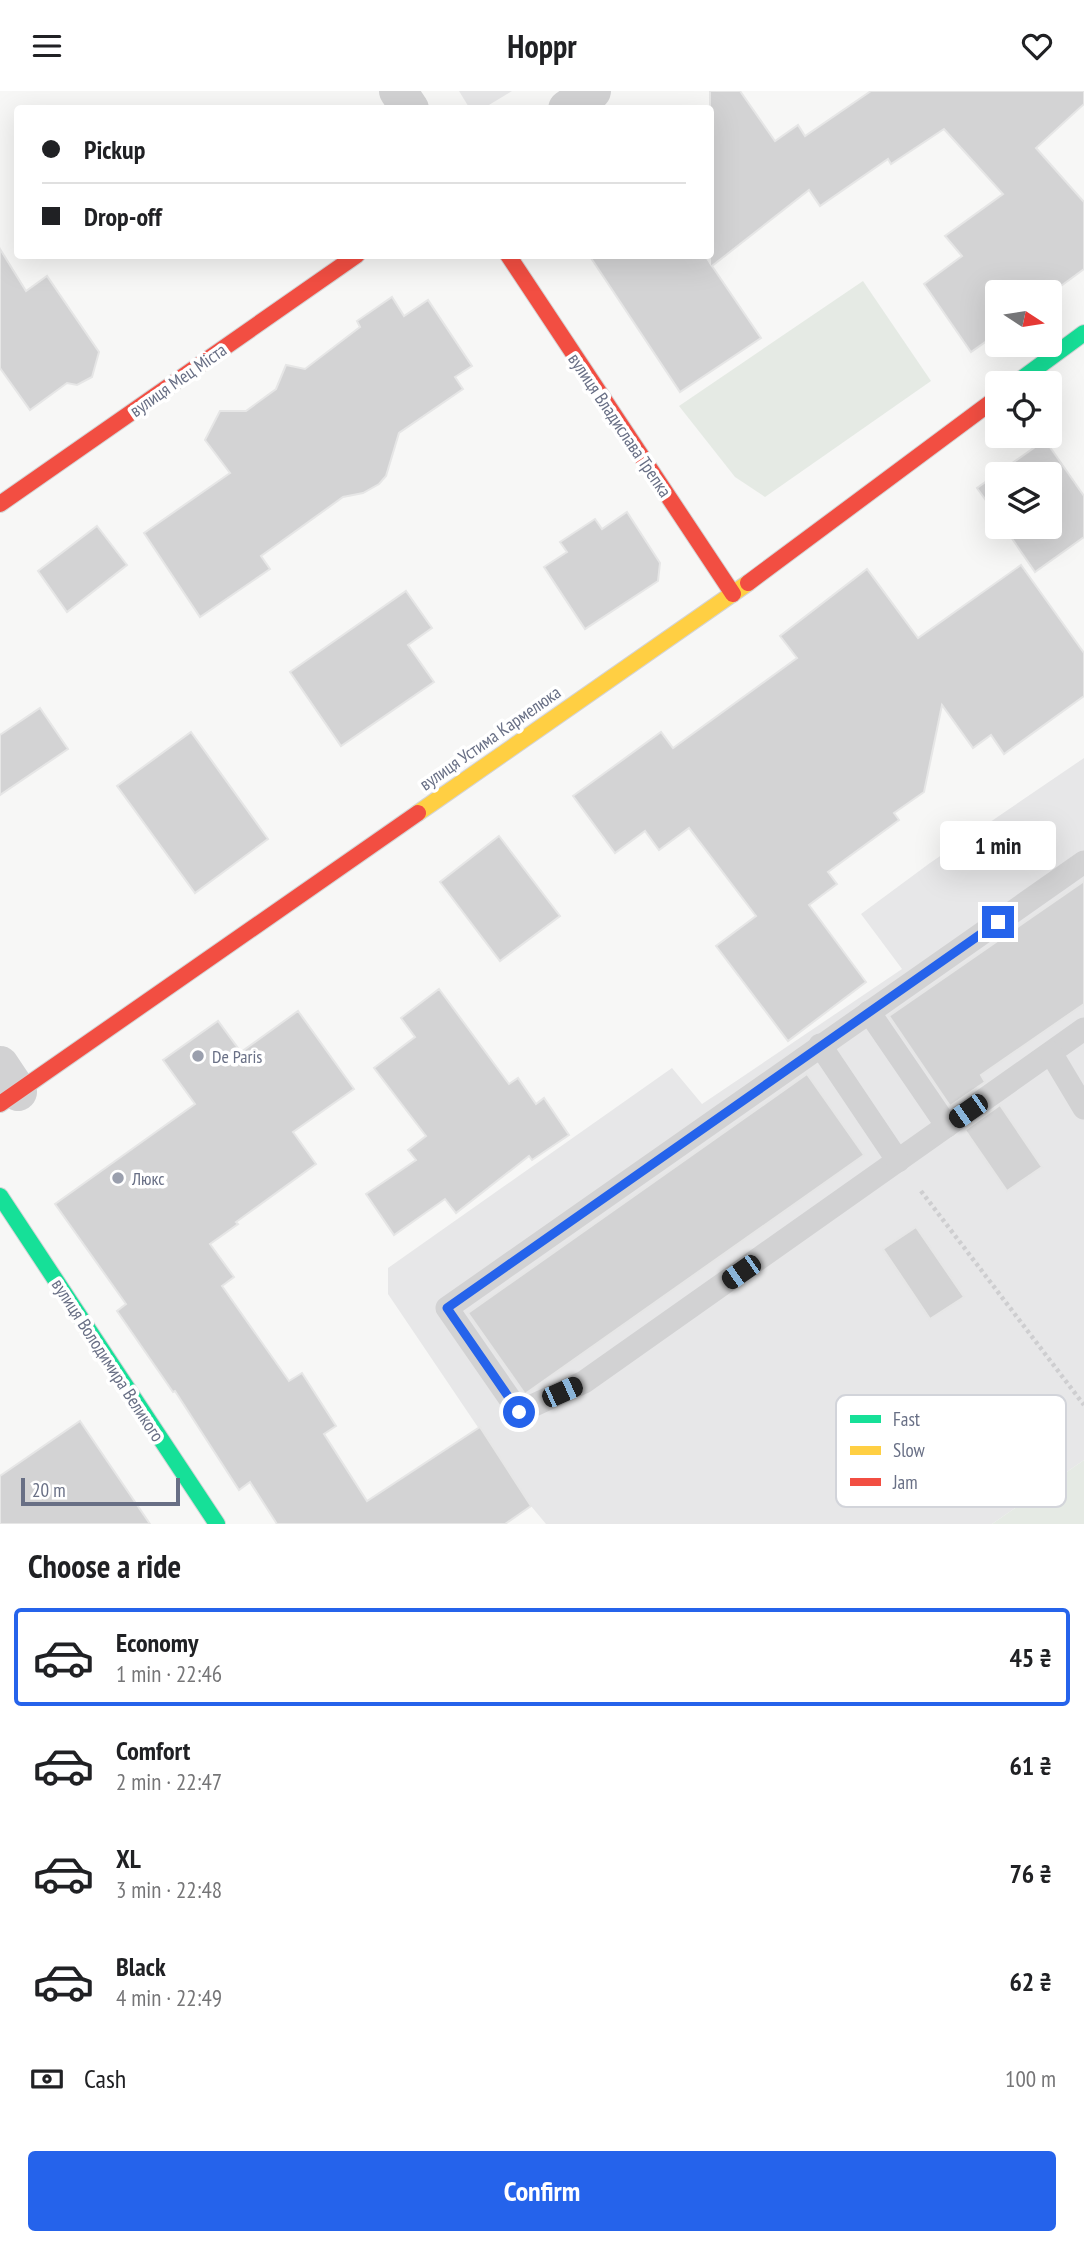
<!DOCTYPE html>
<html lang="en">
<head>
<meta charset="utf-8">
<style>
	body { margin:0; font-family:"PT Sans Narrow",sans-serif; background:#f2f2f2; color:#202124; height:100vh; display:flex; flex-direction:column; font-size:26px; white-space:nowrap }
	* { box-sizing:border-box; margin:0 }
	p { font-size:23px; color:#757577 }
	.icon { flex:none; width:38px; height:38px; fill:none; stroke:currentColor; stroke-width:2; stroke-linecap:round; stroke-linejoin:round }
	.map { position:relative; height:1433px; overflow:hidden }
	.details { display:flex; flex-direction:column; background:#fff; flex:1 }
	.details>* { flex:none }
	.hud { position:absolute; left:14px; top:14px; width:700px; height:154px; border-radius:7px; box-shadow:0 7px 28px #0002; display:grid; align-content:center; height:154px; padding:0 28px; background:#fff }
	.needle { width:46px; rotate:102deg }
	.controls { position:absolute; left:985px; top:189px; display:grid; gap:14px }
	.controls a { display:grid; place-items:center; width:77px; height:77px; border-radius:7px; background:#fff; box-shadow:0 7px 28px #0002; font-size:35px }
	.scale { position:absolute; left:21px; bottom:18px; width:159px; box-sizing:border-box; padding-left:7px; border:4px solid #686f85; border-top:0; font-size:19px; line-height:24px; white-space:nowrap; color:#686f85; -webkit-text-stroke:5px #fff; paint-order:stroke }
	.end { position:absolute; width:32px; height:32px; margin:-16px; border:9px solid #2563eb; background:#fff; box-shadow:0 0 0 4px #fff }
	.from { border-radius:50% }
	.bubble { position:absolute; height:49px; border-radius:7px; background:#fff; box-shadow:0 7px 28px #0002; font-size:23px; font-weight:700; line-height:49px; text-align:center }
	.car { position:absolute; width:21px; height:42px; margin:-21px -10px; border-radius:9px; box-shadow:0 0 5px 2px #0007; background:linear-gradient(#222 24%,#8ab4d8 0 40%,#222 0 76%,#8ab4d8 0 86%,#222 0) }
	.hud b { display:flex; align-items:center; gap:24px; height:66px; font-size:26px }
	.hud b+b { border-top:2px solid #e0e0e0 }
	.hud i { width:18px; height:18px; background:#202124 }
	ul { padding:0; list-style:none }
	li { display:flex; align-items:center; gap:21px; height:98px; margin:0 14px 10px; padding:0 14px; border:4px solid transparent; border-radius:7px }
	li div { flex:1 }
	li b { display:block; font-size:26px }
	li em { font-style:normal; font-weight:700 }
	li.current { border-color:#2563eb }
	li>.icon { width:63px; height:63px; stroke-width:1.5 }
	h2 { padding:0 28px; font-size:32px; line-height:84px }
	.pay { display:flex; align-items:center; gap:18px; height:77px; padding:0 28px; font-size:26px }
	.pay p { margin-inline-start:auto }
	.cta { display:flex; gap:14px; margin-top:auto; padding:14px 28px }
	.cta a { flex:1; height:80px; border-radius:7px; background:#2563eb; color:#fff; font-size:28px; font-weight:700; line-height:80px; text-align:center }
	header { display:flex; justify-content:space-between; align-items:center; height:91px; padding:0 28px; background:#fff; font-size:32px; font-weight:700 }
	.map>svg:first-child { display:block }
	.built { fill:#e7e7e8 }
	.green { fill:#e5eae4 }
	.building { fill:#d3d3d4; stroke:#e6e6e6; stroke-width:2 }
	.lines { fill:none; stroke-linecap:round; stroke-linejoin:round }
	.fast-casing { stroke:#d4d4d5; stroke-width:18 }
	.slow-casing { stroke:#d4d4d5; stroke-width:18 }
	.jam-casing { stroke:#d4d4d5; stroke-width:18 }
	.path { stroke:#ceced0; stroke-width:4.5; stroke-dasharray:3.5 3.5; stroke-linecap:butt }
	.lane { stroke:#d2d2d3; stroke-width:23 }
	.street { stroke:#d2d2d3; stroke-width:38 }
	.fast { stroke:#16e098; stroke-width:16 }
	.slow { stroke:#ffcf43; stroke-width:16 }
	.jam { stroke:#f24e42; stroke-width:16 }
	.route { stroke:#2563eb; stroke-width:9 }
	.poi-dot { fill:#9a9fad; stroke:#fff; stroke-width:2.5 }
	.labels { text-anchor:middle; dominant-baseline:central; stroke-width:7; stroke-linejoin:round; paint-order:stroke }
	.street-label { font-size:18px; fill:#686f85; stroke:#fff }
	.poi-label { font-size:18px; fill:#686f85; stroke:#fff; text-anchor:start }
	.key { fill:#fff; stroke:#d2d4da; stroke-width:2 }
	.key-label { font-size:19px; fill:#686f85 }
</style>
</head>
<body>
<header><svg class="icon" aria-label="menu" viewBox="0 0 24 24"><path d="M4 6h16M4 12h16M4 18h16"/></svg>Hoppr<svg class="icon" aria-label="heart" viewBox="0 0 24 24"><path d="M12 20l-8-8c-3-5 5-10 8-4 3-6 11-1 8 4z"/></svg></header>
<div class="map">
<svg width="1084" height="1433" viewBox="0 0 1084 1433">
	<rect width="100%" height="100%" fill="#f7f7f6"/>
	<!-- built -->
	<g class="built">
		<polygon points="459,0 512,0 484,17 470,18"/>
		<polygon points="1084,667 1084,1369 992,1433 546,1433 531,1415 388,1203 388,1177 672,977 702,1013 902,878 861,823 930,772"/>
	</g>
	<!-- green -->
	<g class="green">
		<polygon points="863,190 931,290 765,406 735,386 679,315"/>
		<polygon points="1084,1369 1084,1433 992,1433"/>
	</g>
	<!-- building -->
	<g class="building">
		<polygon points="710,0 740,0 775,50 798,34 805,45 871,0 1084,0 1084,13 1036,57 1084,111 1084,178 1050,203 998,201 998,242 971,261 924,193 962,165 945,145 1003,103 944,38 891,73 888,68 820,115 809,99 712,175 761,247 680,301 589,164 705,164 710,172"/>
		<polygon points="0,158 26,200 47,185 99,261 92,286 77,294 67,292 30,319 0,277"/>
		<polygon points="392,206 404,225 428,209 472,275 455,286 463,298 399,342 386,385 379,393 363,402 343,406 261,465 270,478 200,526 144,442 230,382 205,349 220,320 246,320 276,298 286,274 305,278 360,236 357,230"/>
		<polygon points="1045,349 1084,405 1084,446 1035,481 1004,436 1050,436 1050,383 998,383 998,426 977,397"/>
		<polygon points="627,421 660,472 658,490 585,538 544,476 567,461 560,451 595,428 602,438"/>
		<polygon points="97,435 127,474 67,521 38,480"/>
		<polygon points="1021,474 1084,562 1084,605 1004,663 991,644 973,657 942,614 924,701 894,722 899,729 828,781 837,793 809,814 866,891 788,950 716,855 756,825 689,737 659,759 645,740 615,762 573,705 661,641 673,657 797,567 780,545 867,478 918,547"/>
		<polygon points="406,500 432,537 408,554 434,591 341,655 290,581"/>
		<polygon points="40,617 68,658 0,704 0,644"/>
		<polygon points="191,641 268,748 195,802 117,695"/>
		<polygon points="499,745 560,825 500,870 440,791"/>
		<polygon points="1084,790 1084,913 981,984 985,991 950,1015 889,925"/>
		<polygon points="439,898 509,993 518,987 536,1013 544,1007 569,1044 532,1069 529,1065 456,1122 445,1108 394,1144 366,1103 416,1069 408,1059 426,1045 374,977 415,946 401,927"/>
		<polygon points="298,920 354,998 293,1041 316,1073 236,1131 238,1133 210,1153 234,1186 222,1195 289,1290 302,1282 336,1335 324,1343 367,1410 480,1336 531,1415 505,1433 277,1433 250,1391 239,1399 175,1300 173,1301 117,1220 126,1213 55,1113 195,1013 163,969 218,930 241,961"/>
		<polygon points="807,983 864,1064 525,1303 468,1222"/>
		<polygon points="1000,1014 1042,1076 1007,1100 965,1039"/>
		<polygon points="916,1136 964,1206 930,1228 883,1158"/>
		<polygon points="80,1330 150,1433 0,1433 0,1385"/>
	</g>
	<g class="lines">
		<defs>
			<g id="fast">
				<polyline points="1016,292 1084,242"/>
				<polyline points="0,1105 217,1433"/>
			</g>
			<polyline id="slow" points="418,722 748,492"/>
			<g id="jam">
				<polyline points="508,164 733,503"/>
				<polyline points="0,413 357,164"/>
				<polyline points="748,492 998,306"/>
				<polyline points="0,1013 418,722"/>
			</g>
		</defs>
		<!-- fast casing -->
		<use href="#fast" class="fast-casing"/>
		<!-- slow casing -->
		<use href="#slow" class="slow-casing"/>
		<!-- jam casing -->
		<use href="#jam" class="jam-casing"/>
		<!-- path -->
		<polyline class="path" points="921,1100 1084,1314"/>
		<!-- lane -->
		<g class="lane">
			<polyline points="1084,771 447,1217 519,1321 584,1291 1084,938"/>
			<polyline points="869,921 947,1035"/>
			<polyline points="820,954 898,1070"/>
			<polyline points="1051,962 1084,1017"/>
		</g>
		<!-- street -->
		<g class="street">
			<polyline points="398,0 410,18"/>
			<polyline points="567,18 592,0"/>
			<polyline points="0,974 18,1001"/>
		</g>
		<!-- fast -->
		<use href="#fast" class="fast"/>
		<!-- slow -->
		<use href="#slow" class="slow"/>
		<!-- jam -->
		<use href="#jam" class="jam"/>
	</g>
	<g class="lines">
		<!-- route -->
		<polyline class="route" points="519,1321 447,1217 998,831"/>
	</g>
	<!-- markers -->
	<g class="poi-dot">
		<circle cx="198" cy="965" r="7"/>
		<circle cx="118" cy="1087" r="7"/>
	</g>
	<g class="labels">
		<!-- street labels -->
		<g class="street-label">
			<text transform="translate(178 289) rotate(-35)">вулиця Мец Міста</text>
			<text transform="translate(620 334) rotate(56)">вулиця Владислава Трепка</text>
			<text transform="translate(490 647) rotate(-35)">вулиця Устима Кармелюка</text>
			<text transform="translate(108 1269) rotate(57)">вулиця Володимира Великого</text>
		</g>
		<!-- poi labels -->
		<g class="poi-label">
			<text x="212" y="965">De Paris</text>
			<text x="132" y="1087">Люкс</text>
		</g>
	</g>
	<!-- legend -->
	<rect x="836" y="1304" width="230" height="112" rx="10" class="key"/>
	<rect x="850" y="1324" width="31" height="8" fill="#16e098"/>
	<rect x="850" y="1355" width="31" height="9" fill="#ffcf43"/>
	<rect x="850" y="1387" width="31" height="8" fill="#f24e42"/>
	<g class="key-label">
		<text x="893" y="1335">Fast</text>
		<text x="893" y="1366">Slow</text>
		<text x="893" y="1398">Jam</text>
	</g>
</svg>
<div class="controls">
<a><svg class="needle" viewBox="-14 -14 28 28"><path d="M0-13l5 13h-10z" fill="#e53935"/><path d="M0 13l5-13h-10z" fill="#757577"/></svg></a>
<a><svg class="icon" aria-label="locate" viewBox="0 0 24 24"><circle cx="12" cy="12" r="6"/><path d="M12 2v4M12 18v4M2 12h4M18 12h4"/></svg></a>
<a><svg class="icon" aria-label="layers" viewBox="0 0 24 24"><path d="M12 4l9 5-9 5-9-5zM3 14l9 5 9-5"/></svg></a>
</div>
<div class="scale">20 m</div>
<i class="end from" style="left:519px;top:1321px"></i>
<i class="end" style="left:998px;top:831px"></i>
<div class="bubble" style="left:940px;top:730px;width:116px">1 min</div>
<i class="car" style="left:968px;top:1020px;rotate:235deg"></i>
<i class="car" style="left:741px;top:1181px;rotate:235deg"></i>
<i class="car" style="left:562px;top:1301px;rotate:66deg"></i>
<div class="hud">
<b><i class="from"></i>Pickup</b>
<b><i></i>Drop-off</b>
</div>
</div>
<section class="details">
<h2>Choose a ride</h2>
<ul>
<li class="current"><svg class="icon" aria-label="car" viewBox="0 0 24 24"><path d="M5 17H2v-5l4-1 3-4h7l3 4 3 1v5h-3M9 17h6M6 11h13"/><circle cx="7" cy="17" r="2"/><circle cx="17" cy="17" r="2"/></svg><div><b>Economy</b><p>1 min · 22:46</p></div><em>45 ₴</em></li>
<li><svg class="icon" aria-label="car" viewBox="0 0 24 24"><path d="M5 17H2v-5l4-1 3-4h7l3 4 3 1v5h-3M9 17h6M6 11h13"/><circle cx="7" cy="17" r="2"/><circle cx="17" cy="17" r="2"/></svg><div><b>Comfort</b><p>2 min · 22:47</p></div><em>61 ₴</em></li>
<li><svg class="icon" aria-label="car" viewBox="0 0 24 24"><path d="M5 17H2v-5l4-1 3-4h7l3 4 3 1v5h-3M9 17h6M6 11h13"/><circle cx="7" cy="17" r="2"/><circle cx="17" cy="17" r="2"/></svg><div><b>XL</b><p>3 min · 22:48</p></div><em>76 ₴</em></li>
<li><svg class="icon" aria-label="car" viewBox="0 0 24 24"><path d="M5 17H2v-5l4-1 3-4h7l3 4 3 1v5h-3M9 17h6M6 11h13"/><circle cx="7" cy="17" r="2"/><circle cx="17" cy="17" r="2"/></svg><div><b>Black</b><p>4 min · 22:49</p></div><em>62 ₴</em></li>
</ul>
<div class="pay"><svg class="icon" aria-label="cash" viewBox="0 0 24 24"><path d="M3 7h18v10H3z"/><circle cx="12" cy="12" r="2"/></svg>Cash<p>100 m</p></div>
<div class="cta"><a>Confirm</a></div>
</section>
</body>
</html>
